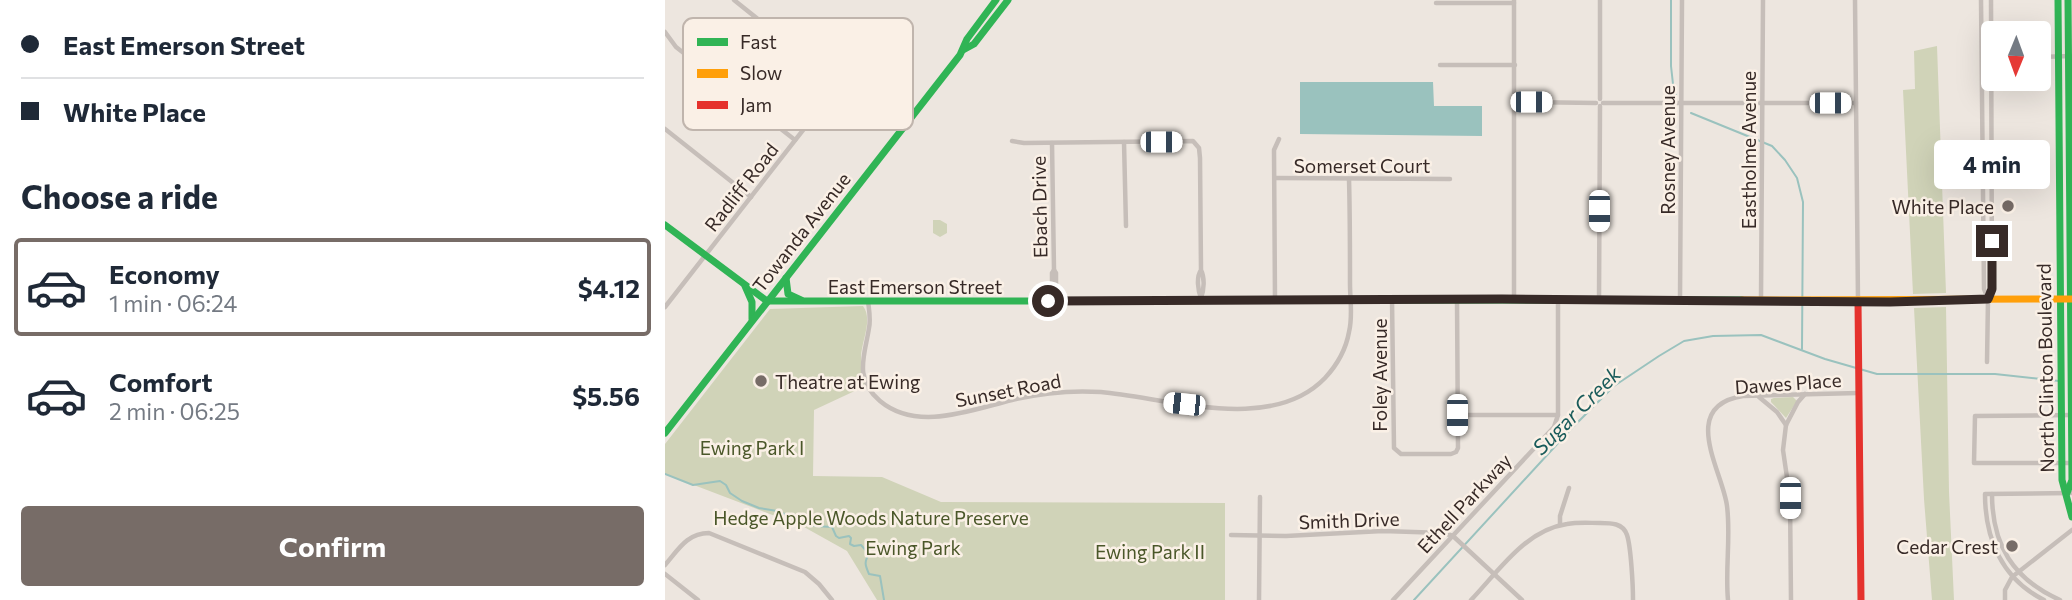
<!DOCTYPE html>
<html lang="en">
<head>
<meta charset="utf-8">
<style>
	body { margin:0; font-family:Commissioner,sans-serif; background:#f2f2f3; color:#1f2937; height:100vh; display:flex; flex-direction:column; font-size:26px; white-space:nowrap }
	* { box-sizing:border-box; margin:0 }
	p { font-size:23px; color:#747a83 }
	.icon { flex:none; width:38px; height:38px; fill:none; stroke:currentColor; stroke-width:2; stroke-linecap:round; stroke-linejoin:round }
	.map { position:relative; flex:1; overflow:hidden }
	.panel { display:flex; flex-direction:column; background:#fff; width:665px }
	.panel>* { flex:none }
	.guide { display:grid; align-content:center; height:154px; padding:0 21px; background:#fff }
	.needle { width:46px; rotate:181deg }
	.fabs { position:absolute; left:1316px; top:21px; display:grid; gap:14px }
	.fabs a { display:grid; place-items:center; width:70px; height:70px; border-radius:7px; background:#fff; box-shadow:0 7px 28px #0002; font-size:35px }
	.end { position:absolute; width:32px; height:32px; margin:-16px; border:9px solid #372a27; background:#fff; box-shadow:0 0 0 4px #fff }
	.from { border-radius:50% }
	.bubble { position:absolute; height:49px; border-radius:7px; background:#fff; box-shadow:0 7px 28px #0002; font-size:23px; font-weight:700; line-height:49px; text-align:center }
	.car { position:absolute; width:21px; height:42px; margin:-21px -10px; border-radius:9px; box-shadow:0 0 5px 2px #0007; background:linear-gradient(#fff 24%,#345 0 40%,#fff 0 76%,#345 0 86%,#fff 0) }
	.guide b { display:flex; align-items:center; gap:24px; height:66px; font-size:26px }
	.guide b+b { border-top:2px solid #e0e1e3 }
	.guide i { width:18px; height:18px; background:#1f2937 }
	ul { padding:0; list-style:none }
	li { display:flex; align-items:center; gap:21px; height:98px; margin:0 14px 10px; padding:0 7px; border:4px solid transparent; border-radius:7px }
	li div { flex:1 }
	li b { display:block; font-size:26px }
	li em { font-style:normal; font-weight:700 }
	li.selected { border-color:#776c67 }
	li>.icon { width:63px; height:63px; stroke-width:1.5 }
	h2 { padding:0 21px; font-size:32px; line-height:84px }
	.action { display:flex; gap:14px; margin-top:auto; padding:14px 21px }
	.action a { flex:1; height:80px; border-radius:7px; background:#776c67; color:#fff; font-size:28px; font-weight:700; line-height:80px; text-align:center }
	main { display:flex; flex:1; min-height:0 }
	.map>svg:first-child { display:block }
	.green { fill:#d0d3b8 }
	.water { fill:#9ac2be }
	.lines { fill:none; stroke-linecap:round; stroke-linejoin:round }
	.stream { stroke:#9ac2be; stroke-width:2 }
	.street { stroke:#c6beb9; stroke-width:4.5 }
	.fast { stroke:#30b455; stroke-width:7 }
	.slow { stroke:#ff9f0a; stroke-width:7 }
	.jam { stroke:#e5322d; stroke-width:7 }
	.route { stroke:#372a27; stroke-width:9 }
	.poi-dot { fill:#776c67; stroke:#faf0e6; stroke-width:2.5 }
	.labels { text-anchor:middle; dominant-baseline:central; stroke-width:5; stroke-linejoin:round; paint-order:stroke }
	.street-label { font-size:19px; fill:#372a27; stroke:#faf0e6 }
	.poi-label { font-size:19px; fill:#372a27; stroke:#faf0e6; text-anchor:end }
	.park-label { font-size:19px; fill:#4a5729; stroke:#faf0e6 }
	.water-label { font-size:21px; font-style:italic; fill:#195b5a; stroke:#faf0e6 }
	.key { fill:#faf0e6; stroke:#c0b5ad; stroke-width:2 }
	.key-label { font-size:19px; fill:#372a27 }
</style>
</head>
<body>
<main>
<section class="panel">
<div class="guide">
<b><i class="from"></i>East Emerson Street</b>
<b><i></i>White Place</b>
</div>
<h2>Choose a ride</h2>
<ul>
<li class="selected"><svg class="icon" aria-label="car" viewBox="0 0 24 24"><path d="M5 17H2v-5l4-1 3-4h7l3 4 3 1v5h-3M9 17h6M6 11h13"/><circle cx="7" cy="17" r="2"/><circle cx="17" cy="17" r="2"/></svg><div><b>Economy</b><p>1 min · 06:24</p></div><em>$4.12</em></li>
<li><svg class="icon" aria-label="car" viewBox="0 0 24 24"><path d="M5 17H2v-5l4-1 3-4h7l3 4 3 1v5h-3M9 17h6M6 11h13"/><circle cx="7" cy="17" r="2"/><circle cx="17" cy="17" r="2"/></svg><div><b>Comfort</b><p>2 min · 06:25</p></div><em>$5.56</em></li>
</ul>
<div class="action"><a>Confirm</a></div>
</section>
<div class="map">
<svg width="1407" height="600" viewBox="0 0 1407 600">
	<rect width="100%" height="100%" fill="#ede6df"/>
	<!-- green -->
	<g class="green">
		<polygon points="1272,46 1281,293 1248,294 1238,90 1250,89 1249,51"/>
		<polygon points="268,220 275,220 282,224 282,233 275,237 268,233"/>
		<path d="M198,306C208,319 197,340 196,356C196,366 198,375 200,384L194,389L149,410L148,476L217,477L276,502L560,503V600H212L182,551L139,527L0,474V444L105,309Z"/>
		<polygon points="1281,307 1284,492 1289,600 1267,600 1259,499 1249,308"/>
		<polygon points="1128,397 1132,401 1121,418 1106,402 1106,399 1109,398"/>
	</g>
	<!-- water -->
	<polygon class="water" points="635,82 768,82 769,106 817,106 817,136 635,134"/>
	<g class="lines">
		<!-- stream -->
		<g class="stream">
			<polyline points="1006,0 1006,66 1009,93 1011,95"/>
			<polyline points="1026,113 1107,146 1120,160 1132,178 1138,202 1137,349"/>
			<path d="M0,474L28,485L55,481L61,485L65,493L77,501L94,508L112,511L150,526L167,527L171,536L174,538L184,536L186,538L185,544L189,546L196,545L204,554C199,562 200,565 204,574L215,576L219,600"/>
			<polyline points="749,600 906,429 949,386 994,356 1019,341 1048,336 1096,335 1160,359 1212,374 1330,374 1394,381"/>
		</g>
		<!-- street -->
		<g class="street">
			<polyline points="69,0 174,84 236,130"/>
			<polyline points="849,0 849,299"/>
			<polyline points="1190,0 1193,301"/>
			<polyline points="1316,0 1319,289 1323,299 1322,362"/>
			<polyline points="771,3 849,3"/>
			<polyline points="0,32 11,47 130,140"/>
			<circle cx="1322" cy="58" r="4.5"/>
			<polyline points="1374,57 1407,56"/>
			<polyline points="775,65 850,65"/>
			<polyline points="935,99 935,0"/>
			<polyline points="850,102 931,103"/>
			<polyline points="938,103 1191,103"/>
			<polyline points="0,129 86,197"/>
			<path d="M347,141L359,143L528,141L534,148L535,158L536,270C540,278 539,290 536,298C533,291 531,277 536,270"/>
			<polyline points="459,142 461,226"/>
			<polyline points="387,143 389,270"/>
			<polyline points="610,178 785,179"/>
			<polyline points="1323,298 1327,289 1326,0"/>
			<polyline points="389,299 391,296 391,273 389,270 387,273 387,296 389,300"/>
			<polyline points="727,299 729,448 736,454 786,454 791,452 793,448 792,299"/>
			<polyline points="610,300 609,150 614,139"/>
			<polyline points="934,300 935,106"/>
			<polyline points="1015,300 1017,0"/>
			<polyline points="1096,300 1098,0"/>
			<path d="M203,301C204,310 206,319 204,328C200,355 188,378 215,401C252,432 306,410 347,400C376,393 406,390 436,392C504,398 606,434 660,378C672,365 681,349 684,332C688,316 685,300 685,284C685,249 685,214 684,179"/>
			<polyline points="0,307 174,84"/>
			<polyline points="1094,397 1112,412 1121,425"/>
			<polyline points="792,415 893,415"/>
			<polyline points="1406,463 1309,463 1310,416 1407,415"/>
			<path d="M1327,494C1327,545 1348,579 1395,600"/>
			<polyline points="895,525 895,516 904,488"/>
			<polyline points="566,535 621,536 718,531 779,533 788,536 857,600"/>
			<path d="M0,565C13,550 22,533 44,533L140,572L154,584L167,600"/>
			<polyline points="0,574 33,600"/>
			<polyline points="594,600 595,497"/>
			<polyline points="728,600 889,427 893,415 893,300"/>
			<path d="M806,600C833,572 860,530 902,524C913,522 924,523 935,523C946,523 958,523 962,535C966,547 968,586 968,600"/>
			<path d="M1063,600C1060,569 1066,537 1062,506C1058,472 1013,406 1078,396L1193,393"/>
			<polyline points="1126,600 1125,498 1118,450 1121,425 1133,402 1140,394"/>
			<polyline points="1340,600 1340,590 1347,577 1407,530"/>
			<path d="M1379,600C1337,579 1320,539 1320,494L1407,493"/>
		</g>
		<!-- fast -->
		<g class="fast">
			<polyline points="1393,0 1397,480 1407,517"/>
			<polyline points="298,50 309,44 343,0"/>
			<polyline points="0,225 102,301 418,301"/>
			<polyline points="121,278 123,294 136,300"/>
			<polyline points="80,286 87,302 87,319"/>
			<polyline points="635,300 1077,300"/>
			<polyline points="0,433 295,55 302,39 331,0"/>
			<polyline points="1402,493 1407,480 1403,0"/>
		</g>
		<!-- slow -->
		<g class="slow">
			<polyline points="1077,300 1407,299"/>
			<polyline points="418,301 635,300"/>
		</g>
		<!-- jam -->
		<polyline class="jam" points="1193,301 1196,600"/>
	</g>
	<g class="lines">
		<!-- route -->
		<polyline class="route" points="383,301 837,299 1225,302 1323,299 1327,289 1327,241"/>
	</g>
	<!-- markers -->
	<g class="poi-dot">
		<circle cx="1343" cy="206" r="7"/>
		<circle cx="96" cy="381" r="7"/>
		<circle cx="1347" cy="546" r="7"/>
	</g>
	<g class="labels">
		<!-- street labels -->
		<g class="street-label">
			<text transform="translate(1002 150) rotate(-90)">Rosney Avenue</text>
			<text transform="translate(1083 150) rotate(-90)">Eastholme Avenue</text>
			<text x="697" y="165">Somerset Court</text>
			<text transform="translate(76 187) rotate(-52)">Radliff Road</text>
			<text transform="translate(374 207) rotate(-91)">Ebach Drive</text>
			<text transform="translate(136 232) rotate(-52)">Towanda Avenue</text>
			<text x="250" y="286">East Emerson Street</text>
			<text transform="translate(1380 368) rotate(-91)">North Clinton Boulevard</text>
			<text transform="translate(714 375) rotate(-90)">Foley Avenue</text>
			<text transform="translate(1123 383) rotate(-4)">Dawes Place</text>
			<text transform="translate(343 390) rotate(-11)">Sunset Road</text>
			<text transform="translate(799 503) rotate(-47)">Ethell Parkway</text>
			<text transform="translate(684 520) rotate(-2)">Smith Drive</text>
		</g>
		<!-- poi labels -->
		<g class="poi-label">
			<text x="1329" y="206">White Place</text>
			<text x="110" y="381" text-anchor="start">Theatre at Ewing</text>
			<text x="1333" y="546">Cedar Crest</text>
		</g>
		<!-- park labels -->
		<g class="park-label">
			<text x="87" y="447">Ewing Park I</text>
			<text x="206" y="517">Hedge Apple Woods Nature Preserve</text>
			<text x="248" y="547">Ewing Park</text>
			<text x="485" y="551">Ewing Park II</text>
		</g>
		<!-- water labels -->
		<g class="water-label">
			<text transform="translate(911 410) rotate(-45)">Sugar Creek</text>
		</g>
	</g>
	<!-- legend -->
	<rect x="18" y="18" width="230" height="112" rx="10" class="key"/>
	<rect x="32" y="38" width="31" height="8" fill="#30b455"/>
	<rect x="32" y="69" width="31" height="9" fill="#ff9f0a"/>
	<rect x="32" y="101" width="31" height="8" fill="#e5322d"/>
	<g class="key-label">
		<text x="75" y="49">Fast</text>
		<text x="75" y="80">Slow</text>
		<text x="75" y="112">Jam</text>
	</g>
</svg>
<div class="fabs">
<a><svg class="needle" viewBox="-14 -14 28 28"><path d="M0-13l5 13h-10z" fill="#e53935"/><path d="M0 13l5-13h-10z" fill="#747a83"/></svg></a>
</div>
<i class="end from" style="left:383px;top:301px"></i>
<i class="end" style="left:1327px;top:241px"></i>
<div class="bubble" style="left:1269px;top:140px;width:116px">4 min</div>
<i class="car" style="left:866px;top:102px;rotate:90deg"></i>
<i class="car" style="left:1165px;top:103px;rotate:90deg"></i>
<i class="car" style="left:496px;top:142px;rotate:90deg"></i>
<i class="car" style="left:934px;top:211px;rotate:180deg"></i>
<i class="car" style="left:519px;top:404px;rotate:276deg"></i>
<i class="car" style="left:792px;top:415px;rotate:180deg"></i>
<i class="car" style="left:1125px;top:498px;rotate:180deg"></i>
</div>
</main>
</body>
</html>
